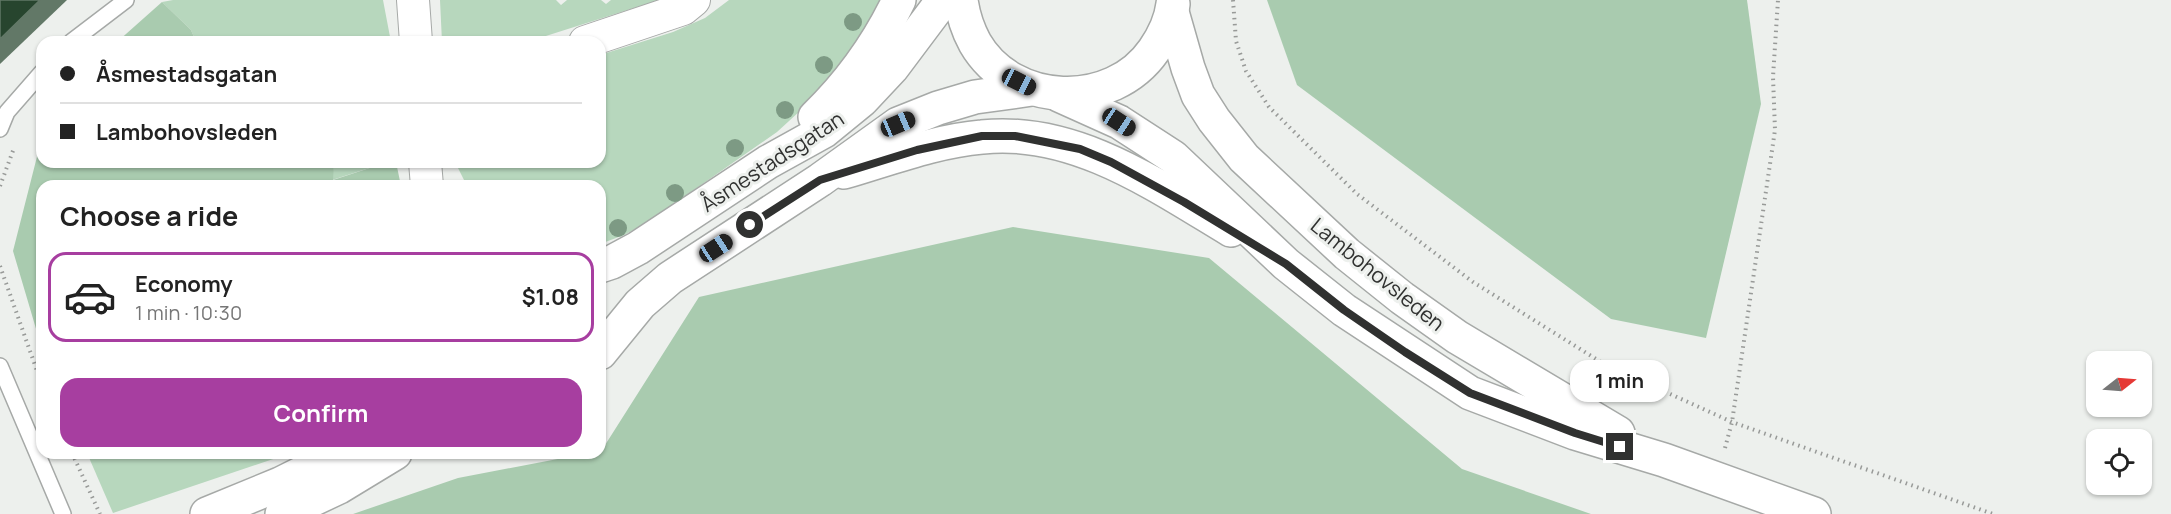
<!DOCTYPE html>
<html lang="en">
<head>
<meta charset="utf-8">
<style>
	body { margin:0; font-family:Manrope,sans-serif; background:#f2f2f2; color:#222; height:100vh; display:flex; flex-direction:column; font-size:22px; white-space:nowrap }
	* { box-sizing:border-box; margin:0 }
	p { font-size:20px; color:#767676 }
	.icon { flex:none; width:33px; height:33px; fill:none; stroke:currentColor; stroke-width:2; stroke-linecap:round; stroke-linejoin:round }
	.map { position:relative; flex:1; overflow:hidden }
	.side { position:absolute; left:36px; top:180px; width:570px; height:279px; display:flex; flex-direction:column; background:#fff; border-radius:18px; box-shadow:0 2px 4px #0004 }
	.side>* { flex:none }
	.top-card { position:absolute; left:36px; top:36px; width:570px; height:132px; border-radius:18px; box-shadow:0 2px 4px #0004; display:grid; align-content:center; height:132px; padding:0 24px; background:#fff }
	.needle { width:39px; rotate:73deg }
	.controls { position:absolute; left:2086px; top:351px; display:grid; gap:12px }
	.controls a { display:grid; place-items:center; width:66px; height:66px; border-radius:12px; background:#fff; box-shadow:0 2px 4px #0004; font-size:30px }
	.end { position:absolute; width:27px; height:27px; margin:-14px; border:8px solid #303130; background:#fff; box-shadow:0 0 0 3px #fff }
	.from { border-radius:50% }
	.bubble { position:absolute; height:42px; border-radius:18px; background:#fff; box-shadow:0 2px 4px #0004; font-size:20px; font-weight:700; line-height:42px; text-align:center }
	.car { position:absolute; width:18px; height:36px; margin:-18px -9px; border-radius:8px; box-shadow:0 0 4px 2px #0007; background:linear-gradient(#222 24%,#8ab4d8 0 40%,#222 0 76%,#8ab4d8 0 86%,#222 0) }
	.top-card b { display:flex; align-items:center; gap:21px; height:57px; font-size:22px }
	.top-card b+b { border-top:2px solid #e0e0e0 }
	.top-card i { width:15px; height:15px; background:#222 }
	ul { padding:0; list-style:none }
	li { display:flex; align-items:center; gap:18px; height:90px; margin:0 12px 9px; padding:0 12px; border:3px solid transparent; border-radius:18px }
	li div { flex:1 }
	li b { display:block; font-size:22px }
	li em { font-style:normal; font-weight:700 }
	li.active { border-color:#a73ea0 }
	li>.icon { width:54px; height:54px; stroke-width:1.5 }
	h2 { padding:0 24px; font-size:27px; line-height:72px }
	.primary-button { display:flex; gap:12px; margin-top:auto; padding:12px 24px }
	.primary-button a { flex:1; height:69px; border-radius:18px; background:#a73ea0; color:#fff; font-size:24px; font-weight:700; line-height:69px; text-align:center }
	.map>svg:first-child { display:block }
	.green { fill:#b7d7bd }
	.forest { fill:#a9cbaf }
	.lines { fill:none; stroke-linecap:round; stroke-linejoin:round }
	.lane-casing { stroke:#a6a9a7; stroke-width:18 }
	.street-casing { stroke:#a6a9a7; stroke-width:34 }
	.secondary-casing { stroke:#a6a9a7; stroke-width:36 }
	.path { stroke:#989a98; stroke-width:4; stroke-dasharray:1.5 4.5; stroke-linecap:butt }
	.lane { stroke:#fff; stroke-width:15 }
	.street { stroke:#fff; stroke-width:32 }
	.secondary { stroke:#fff; stroke-width:33 }
	.tree { fill:#7d9a84 }
	.shaded-wall { fill:#627867 }
	.building { fill:#27452e; stroke:#627867; stroke-width:1.5 }
	.route { stroke:#303130; stroke-width:8 }
	.labels { text-anchor:middle; dominant-baseline:central; stroke-width:6; stroke-linejoin:round; paint-order:stroke }
	.street-label { font-size:21px; fill:#303130; stroke:#edf0ed }
</style>
</head>
<body>
<div class="map">
<svg width="2171" height="514" viewBox="0 0 2171 514">
	<rect width="100%" height="100%" fill="#edf0ed"/>
	<!-- green -->
	<g class="green">
		<polygon points="173,0 383,0 391,42 196,42 191,30 162,2"/>
		<polygon points="440,0 556,0 561,5 567,0 601,0 606,4 611,0 659,0 527,42 442,42"/>
		<polygon points="729,0 881,0 869,28 812,100 777,132 648,222 624,235 600,244 600,186 467,186 455,162 600,162 600,55 673,32 705,18"/>
		<polygon points="334,162 388,162 332,180"/>
		<polygon points="87,453 291,453 113,513"/>
	</g>
	<!-- forest -->
	<g class="forest">
		<polygon points="1267,0 1747,0 1761,104 1706,338 1611,319 1297,85"/>
		<polygon points="162,2 191,30 196,42 117,42"/>
		<polygon points="42,137 42,162 334,162 333,180 388,162 396,162 401,186 42,186 42,349 13,251"/>
		<polygon points="1013,227 1209,258 1462,469 1591,514 353,514 458,478 589,453 600,453 699,297"/>
	</g>
	<g class="lines">
		<defs>
			<g id="lane">
				<polyline points="71,42 126,0"/>
				<polyline points="0,129 7,112 42,72"/>
				<polyline points="0,366 63,514"/>
			</g>
			<g id="street">
				<polyline points="413,0 416,42"/>
				<polyline points="585,42 683,9 694,0"/>
				<polyline points="425,162 427,186"/>
			</g>
			<g id="secondary">
				<path d="M961,0C963,15 968,30 975,43C1012,107 1112,111 1154,50C1163,37 1171,21 1173,4"/>
				<polyline points="1172,12 1188,68 1198,95 1214,120 1244,158 1347,254 1402,298 1457,337 1618,433"/>
				<polyline points="1059,95 1119,122 1173,157 1286,264 1344,310 1470,393 1575,433 1664,460 1814,514"/>
				<path d="M815,117C850,83 878,44 899,0"/>
				<path d="M844,172C889,159 935,141 982,137C1074,127 1156,185 1231,230"/>
				<polyline points="600,266 612,262 638,248 768,162 824,131 862,100 892,68 943,0"/>
				<polyline points="600,353 640,304 670,278 820,180 898,124 938,108 975,97 1032,89"/>
				<polyline points="207,514 280,484 342,453"/>
				<polyline points="282,514 339,487 395,453"/>
			</g>
		</defs>
		<!-- lane casing -->
		<use href="#lane" class="lane-casing"/>
		<!-- street casing -->
		<use href="#street" class="street-casing"/>
		<!-- secondary casing -->
		<use href="#secondary" class="secondary-casing"/>
		<!-- path -->
		<g class="path">
			<polyline points="1233,0 1236,41 1246,71 1269,107 1357,194 1473,282 1604,364 1732,422 1993,514"/>
			<polyline points="0,186 14,148"/>
			<polyline points="0,266 42,385"/>
			<polyline points="1725,448 1732,422 1775,130 1773,77 1778,0"/>
			<polyline points="72,453 100,514"/>
		</g>
		<!-- lane -->
		<use href="#lane" class="lane"/>
		<!-- street -->
		<use href="#street" class="street"/>
		<!-- secondary -->
		<use href="#secondary" class="secondary"/>
	</g>
	<!-- trees -->
	<g class="tree">
		<circle cx="853" cy="22" r="9"/>
		<circle cx="824" cy="65" r="9"/>
		<circle cx="785" cy="110" r="9"/>
		<circle cx="735" cy="148" r="9"/>
		<circle cx="675" cy="193" r="9"/>
		<circle cx="618" cy="228" r="9"/>
	</g>
	<!-- shaded-wall -->
	<polygon class="shaded-wall" points="40,0 67,0 0,64 0,39"/>
	<!-- building -->
	<polygon class="building" points="0,0 40,0 0,39"/>
	<g class="lines">
		<!-- route -->
		<polyline class="route" points="750,225 820,180 917,150 982,136 1015,136 1080,149 1111,162 1184,202 1286,264 1344,310 1405,352 1470,393 1575,433 1620,447"/>
	</g>
	<g class="labels">
		<!-- street labels -->
		<g class="street-label">
			<text transform="translate(772 161) rotate(-33)">Åsmestadsgatan</text>
			<text transform="translate(1378 274) rotate(39)">Lambohovsleden</text>
		</g>
	</g>
</svg>
<div class="controls">
<a><svg class="needle" viewBox="-14 -14 28 28"><path d="M0-13l5 13h-10z" fill="#e53935"/><path d="M0 13l5-13h-10z" fill="#767676"/></svg></a>
<a><svg class="icon" aria-label="locate" viewBox="0 0 24 24"><circle cx="12" cy="12" r="6"/><path d="M12 2v4M12 18v4M2 12h4M18 12h4"/></svg></a>
</div>
<i class="end from" style="left:750px;top:225px"></i>
<i class="end" style="left:1620px;top:447px"></i>
<div class="bubble" style="left:1570px;top:360px;width:99px">1 min</div>
<i class="car" style="left:1019px;top:82px;rotate:117deg"></i>
<i class="car" style="left:1119px;top:122px;rotate:123deg"></i>
<i class="car" style="left:898px;top:124px;rotate:67deg"></i>
<i class="car" style="left:716px;top:248px;rotate:57deg"></i>
<div class="top-card">
<b><i class="from"></i>Åsmestadsgatan</b>
<b><i></i>Lambohovsleden</b>
</div>
<section class="side">
<h2>Choose a ride</h2>
<ul>
<li class="active"><svg class="icon" aria-label="car" viewBox="0 0 24 24"><path d="M5 17H2v-5l4-1 3-4h7l3 4 3 1v5h-3M9 17h6M6 11h13"/><circle cx="7" cy="17" r="2"/><circle cx="17" cy="17" r="2"/></svg><div><b>Economy</b><p>1 min · 10:30</p></div><em>$1.08</em></li>
</ul>
<div class="primary-button"><a>Confirm</a></div>
</section>
</div>
</body>
</html>
